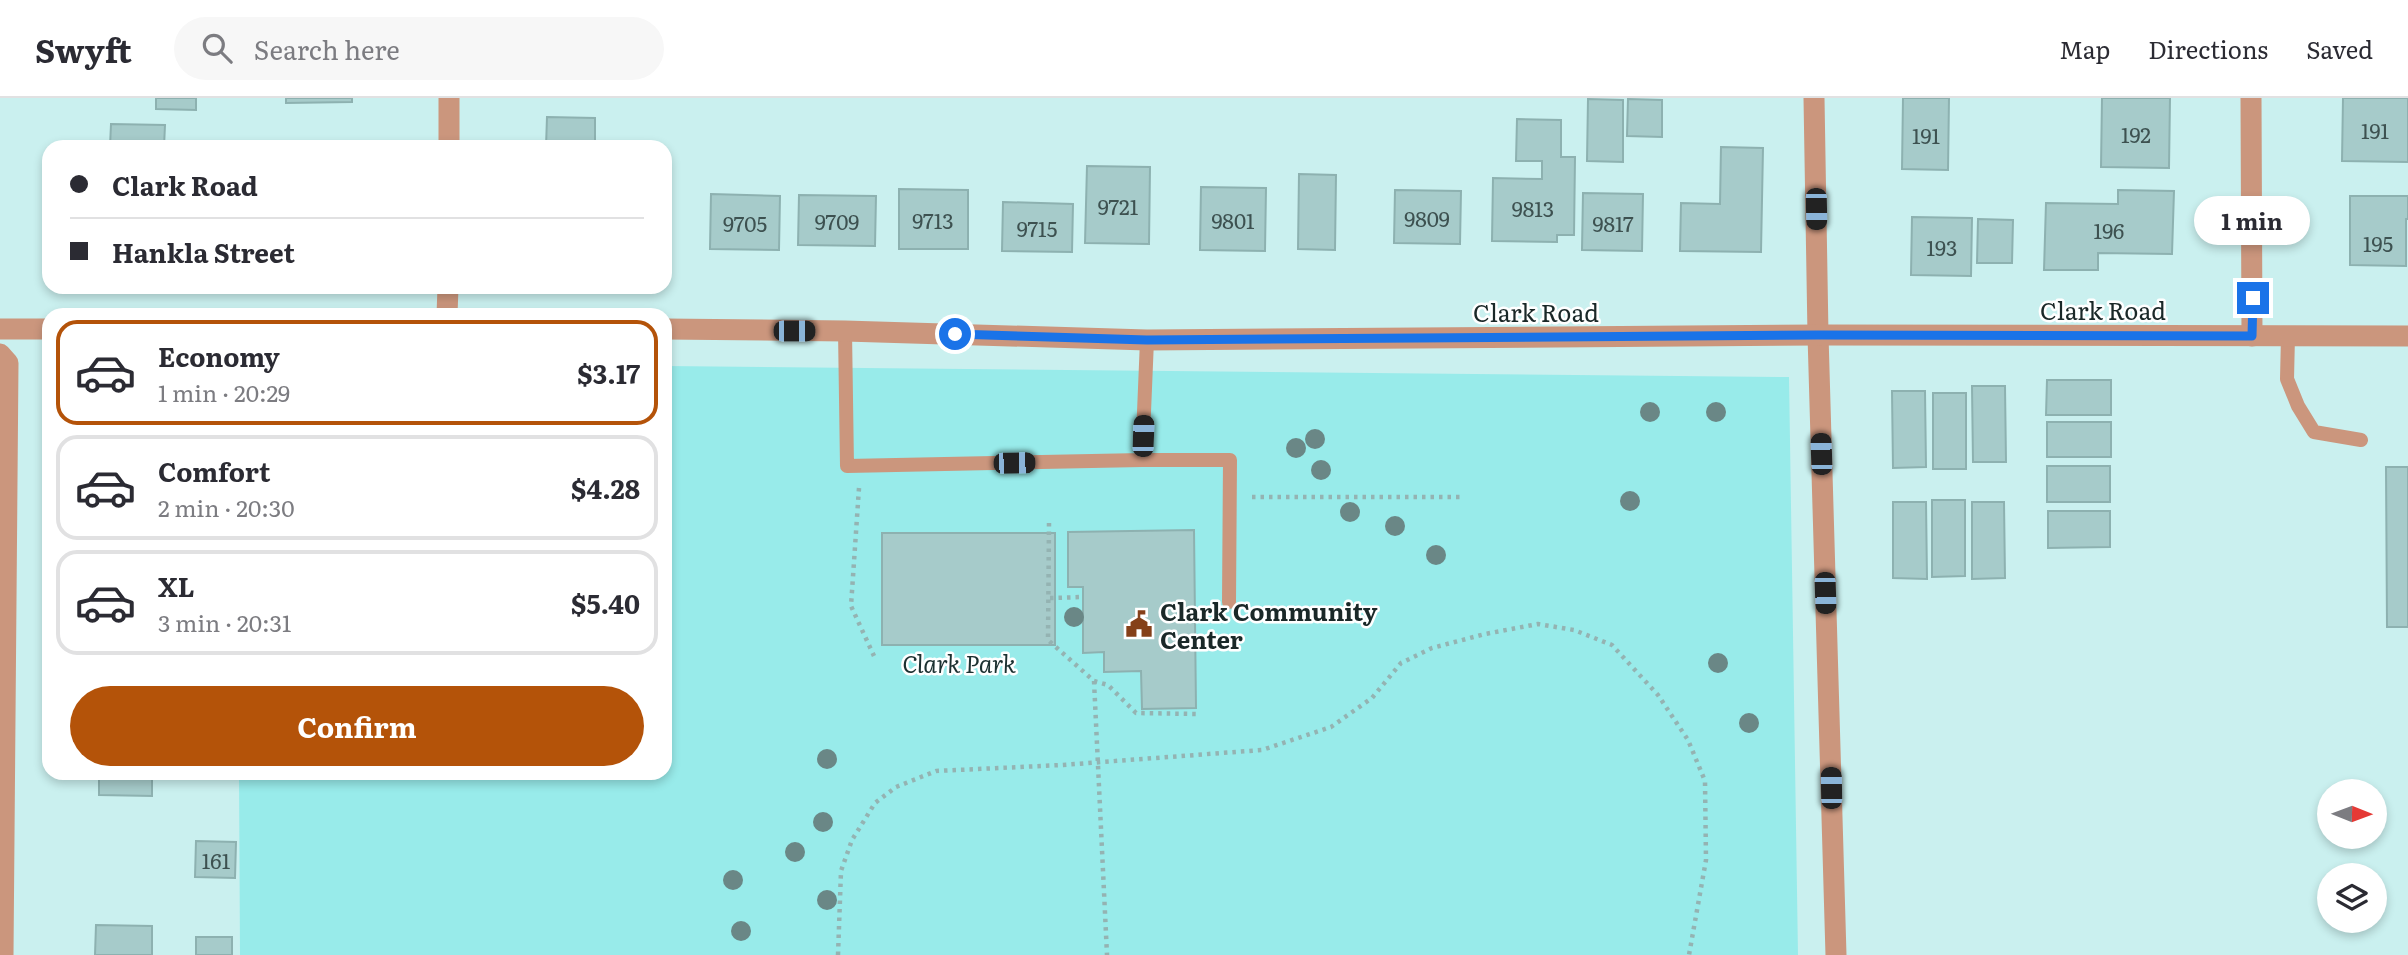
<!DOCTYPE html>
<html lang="en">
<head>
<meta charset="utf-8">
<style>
	body { margin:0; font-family:Literata,serif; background:#f7f7f7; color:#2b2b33; height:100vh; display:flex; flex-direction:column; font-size:26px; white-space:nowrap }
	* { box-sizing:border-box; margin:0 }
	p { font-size:23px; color:#7c7c81 }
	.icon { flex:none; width:38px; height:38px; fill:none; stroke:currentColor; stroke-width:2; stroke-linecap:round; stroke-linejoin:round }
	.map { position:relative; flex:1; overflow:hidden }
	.side { position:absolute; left:42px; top:210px; width:630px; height:472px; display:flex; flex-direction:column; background:#fff; border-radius:21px; box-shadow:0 4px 10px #0003 }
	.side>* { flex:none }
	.hud { position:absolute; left:42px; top:42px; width:630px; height:154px; border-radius:21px; box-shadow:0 4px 10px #0003; display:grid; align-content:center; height:154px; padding:0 28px; background:#fff }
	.needle { width:46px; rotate:91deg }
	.controls { position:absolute; left:2317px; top:681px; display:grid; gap:14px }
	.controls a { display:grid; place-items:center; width:70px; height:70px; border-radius:50%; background:#fff; box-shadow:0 4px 10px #0003; font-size:35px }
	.end { position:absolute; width:32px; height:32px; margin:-16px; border:9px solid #1a73e8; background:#fff; box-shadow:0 0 0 4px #fff }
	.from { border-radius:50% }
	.bubble { position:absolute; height:49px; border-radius:24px; background:#fff; box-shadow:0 4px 10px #0003; font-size:23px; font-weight:700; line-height:49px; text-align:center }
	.car { position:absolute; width:21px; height:42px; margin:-21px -10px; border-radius:9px; box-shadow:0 0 5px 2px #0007; background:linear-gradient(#222 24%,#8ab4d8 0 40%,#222 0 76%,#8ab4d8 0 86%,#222 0) }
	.hud b { display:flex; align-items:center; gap:24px; height:66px; font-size:26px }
	.hud b+b { border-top:2px solid #e1e1e2 }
	.hud i { width:18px; height:18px; background:#2b2b33 }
	ul { padding:12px 0 0; list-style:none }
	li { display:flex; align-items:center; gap:21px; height:105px; margin:0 14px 10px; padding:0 14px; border:4px solid #e1e1e2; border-radius:21px }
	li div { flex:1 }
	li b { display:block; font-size:26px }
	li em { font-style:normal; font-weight:700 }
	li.selected { border-color:#b45309 }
	li>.icon { width:63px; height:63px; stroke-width:1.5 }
	.primary-button { display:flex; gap:14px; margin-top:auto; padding:14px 28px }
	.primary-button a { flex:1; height:80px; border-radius:42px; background:#b45309; color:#fff; font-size:28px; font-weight:700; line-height:80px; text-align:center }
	header { display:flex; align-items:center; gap:42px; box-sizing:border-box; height:98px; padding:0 35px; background:#fff; border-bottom:2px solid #e1e1e2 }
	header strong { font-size:33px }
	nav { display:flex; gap:38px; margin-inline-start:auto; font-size:24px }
	.search { width:490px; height:63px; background:#f7f7f7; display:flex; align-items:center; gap:18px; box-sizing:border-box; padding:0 24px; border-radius:38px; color:#7c7c81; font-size:26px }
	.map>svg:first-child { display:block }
	.green { fill:#98ebea }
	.building { fill:#a6cbca; stroke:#8db1b0; stroke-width:2 }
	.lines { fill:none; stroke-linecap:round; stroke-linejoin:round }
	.path { stroke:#94b3b2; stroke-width:4.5; stroke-dasharray:3.5 5; stroke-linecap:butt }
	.lane { stroke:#cb967d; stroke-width:14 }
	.street { stroke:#cb967d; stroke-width:21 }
	.tree { fill:#6a8786 }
	.route { stroke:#1a73e8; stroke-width:9 }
	.labels { text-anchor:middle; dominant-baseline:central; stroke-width:5; stroke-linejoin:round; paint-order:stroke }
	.number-label { font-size:21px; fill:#3d5150 }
	.street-label { font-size:24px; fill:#1a2828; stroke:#fff }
	.poi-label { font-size:24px; font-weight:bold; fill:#1a2828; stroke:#fff; text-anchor:start }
	.park-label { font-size:24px; font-style:italic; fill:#1c3131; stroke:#fff }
</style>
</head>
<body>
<header>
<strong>Swyft</strong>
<div class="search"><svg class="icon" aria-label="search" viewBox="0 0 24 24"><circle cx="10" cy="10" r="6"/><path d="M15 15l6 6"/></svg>Search here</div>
<nav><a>Map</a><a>Directions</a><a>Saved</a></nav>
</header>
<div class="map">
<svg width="2408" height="857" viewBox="0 0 2408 857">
	<rect width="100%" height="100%" fill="#caf0ef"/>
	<!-- green -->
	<polygon class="green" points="665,268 1789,279 1798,857 240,857 239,676 665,676"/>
	<!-- building -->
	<g class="building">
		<polygon points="156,0 196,0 196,12 156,11"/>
		<polygon points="286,0 352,0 352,4 286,5"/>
		<polygon points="1903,0 1949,0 1948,72 1902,71"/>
		<polygon points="2102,0 2170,0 2169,70 2101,69"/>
		<polygon points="2343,0 2408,0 2408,64 2342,63"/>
		<polygon points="1588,1 1623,2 1623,64 1587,63"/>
		<polygon points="1628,1 1662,2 1662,39 1627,38"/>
		<polygon points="547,19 595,20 595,49 546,49"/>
		<polygon points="1517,21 1561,22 1561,59 1575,59 1574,137 1557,137 1557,144 1492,143 1493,80 1542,81 1542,63 1516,63"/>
		<polygon points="111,26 165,27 164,49 110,49"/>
		<polygon points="1721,49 1763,50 1761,154 1680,153 1681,105 1720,106"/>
		<polygon points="1087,68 1150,69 1149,146 1085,145"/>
		<polygon points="1299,76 1336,77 1335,152 1298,151"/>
		<polygon points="1201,89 1266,90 1265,153 1200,152"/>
		<polygon points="899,91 968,92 968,151 899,151"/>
		<polygon points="1395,92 1461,93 1460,146 1394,145"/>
		<polygon points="2118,92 2174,93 2172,156 2098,155 2098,172 2044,172 2046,105 2118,106"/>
		<polygon points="1583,95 1643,96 1642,153 1582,152"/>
		<polygon points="711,96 780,98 779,152 710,151"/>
		<polygon points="799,97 876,98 875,148 798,147"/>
		<polygon points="2350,98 2408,98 2408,121 2406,121 2406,168 2350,167"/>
		<polygon points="1003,104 1073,106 1072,154 1002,153"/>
		<polygon points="1912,119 1972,120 1971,178 1911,177"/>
		<polygon points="1978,121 2013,122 2012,165 1977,165"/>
		<polygon points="2047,282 2111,282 2111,317 2046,317"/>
		<polygon points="1972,288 2005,288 2006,364 1973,364"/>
		<polygon points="1892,293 1925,293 1926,369 1893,370"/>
		<rect x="1933" y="295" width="33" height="76"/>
		<rect x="2047" y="324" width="64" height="35"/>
		<rect x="2047" y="368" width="63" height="36"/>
		<polygon points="2386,369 2408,369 2408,529 2387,529"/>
		<polygon points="1932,402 1965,402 1965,478 1932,479"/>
		<polygon points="1893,404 1926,404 1927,481 1893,480"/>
		<polygon points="1972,404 2004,404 2005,480 1972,481"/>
		<polygon points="2048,413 2110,413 2110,449 2048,450"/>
		<polygon points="1194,432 1196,610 1142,611 1141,573 1104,574 1104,554 1083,555 1083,489 1068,489 1068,434"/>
		<rect x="882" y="435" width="173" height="112"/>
		<polygon points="99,676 152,676 152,698 99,697"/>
		<polygon points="196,743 236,744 235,780 195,779"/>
		<polygon points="96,827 152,828 152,857 95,857"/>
		<rect x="196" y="839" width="36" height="18"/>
	</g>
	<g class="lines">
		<!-- path -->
		<g class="path">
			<polyline points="859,390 851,508 874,558"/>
			<polyline points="1252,399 1462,399"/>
			<polyline points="1049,425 1048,542 1094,583 1108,587 1136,615 1197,616"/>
			<polyline points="1050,500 1083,499"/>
			<polyline points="1094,583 1107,857"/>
			<polyline points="838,857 841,773 852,742 875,705 896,689 936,673 1062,667 1262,652 1331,629 1372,600 1401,565 1432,550 1485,536 1538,526 1574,532 1612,547 1658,597 1688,642 1705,683 1706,762 1689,857"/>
		</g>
		<!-- lane -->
		<g class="lane">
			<polyline points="845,233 847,368 1142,362 1147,242"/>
			<polyline points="2288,238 2287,281 2298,308 2314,334 2361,342"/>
			<polyline points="1142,362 1230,362 1229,504"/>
		</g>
		<!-- street -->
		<g class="street">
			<polyline points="1814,0 1818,237 1836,857"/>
			<polyline points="2251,0 2252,238"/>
			<polyline points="449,49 449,0"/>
			<polyline points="447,217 448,189"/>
			<polyline points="0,231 49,231"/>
			<polyline points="665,231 845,233 1147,242 1818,237 2408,238"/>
			<polyline points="0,256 8,265 3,857"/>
		</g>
	</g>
	<!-- trees -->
	<g class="tree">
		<circle cx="1650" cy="314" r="10"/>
		<circle cx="1716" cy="314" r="10"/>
		<circle cx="1315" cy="341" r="10"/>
		<circle cx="1296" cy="350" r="10"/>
		<circle cx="1321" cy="372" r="10"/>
		<circle cx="1630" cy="403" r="10"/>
		<circle cx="1350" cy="414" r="10"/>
		<circle cx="1395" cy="428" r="10"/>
		<circle cx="1436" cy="457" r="10"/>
		<circle cx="1074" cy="519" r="10"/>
		<circle cx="1718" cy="565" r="10"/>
		<circle cx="1749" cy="625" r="10"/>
		<circle cx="827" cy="661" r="10"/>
		<circle cx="823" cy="724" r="10"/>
		<circle cx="795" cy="754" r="10"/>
		<circle cx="733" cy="782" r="10"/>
		<circle cx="827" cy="802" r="10"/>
		<circle cx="741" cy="833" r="10"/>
	</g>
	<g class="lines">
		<!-- route -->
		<polyline class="route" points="955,236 1147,242 1818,237 2252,238 2253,200"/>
	</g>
	<!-- icons -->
	<defs>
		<symbol id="civic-bare" viewBox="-9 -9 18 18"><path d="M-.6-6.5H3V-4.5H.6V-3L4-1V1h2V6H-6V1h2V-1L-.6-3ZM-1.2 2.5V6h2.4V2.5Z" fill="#854019" stroke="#fff" stroke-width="2.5" paint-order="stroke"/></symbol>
	</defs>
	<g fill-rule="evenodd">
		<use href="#civic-bare" x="1120" y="507" width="38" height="38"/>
	</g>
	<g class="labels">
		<!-- number labels -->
		<g class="number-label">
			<text x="2375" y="31">191</text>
			<text x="2136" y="35">192</text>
			<text x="1926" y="36">191</text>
			<text x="1118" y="107">9721</text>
			<text x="1533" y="109">9813</text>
			<text x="1427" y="119">9809</text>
			<text x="933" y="121">9713</text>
			<text x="1233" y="121">9801</text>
			<text x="837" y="122">9709</text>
			<text x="745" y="124">9705</text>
			<text x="1613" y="124">9817</text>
			<text x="1037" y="129">9715</text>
			<text x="2109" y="131">196</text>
			<text x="2378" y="144">195</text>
			<text x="1942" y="148">193</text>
			<text x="216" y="761">161</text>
		</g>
		<!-- street labels -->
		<g class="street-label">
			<text x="2103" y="211">Clark Road</text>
			<text x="1536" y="213">Clark Road</text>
		</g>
		<!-- poi labels -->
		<g class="poi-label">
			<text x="1160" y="512">Clark Community<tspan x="1160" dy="28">Center</tspan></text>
		</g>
		<!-- park labels -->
		<g class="park-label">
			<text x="959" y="564">Clark Park</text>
		</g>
	</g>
</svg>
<div class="controls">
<a><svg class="needle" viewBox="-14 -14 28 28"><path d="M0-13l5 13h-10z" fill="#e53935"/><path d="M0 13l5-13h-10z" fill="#7c7c81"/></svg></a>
<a><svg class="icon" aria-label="layers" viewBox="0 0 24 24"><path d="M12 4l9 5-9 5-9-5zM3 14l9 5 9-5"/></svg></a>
</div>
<i class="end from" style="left:955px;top:236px"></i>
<i class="end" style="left:2253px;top:200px"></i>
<div class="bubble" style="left:2194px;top:98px;width:116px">1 min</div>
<i class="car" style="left:1816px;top:111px;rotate:179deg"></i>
<i class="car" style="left:794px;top:233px;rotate:90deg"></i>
<i class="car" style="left:1143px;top:338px;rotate:2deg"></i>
<i class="car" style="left:1821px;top:356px;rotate:358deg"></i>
<i class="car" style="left:1014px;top:365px;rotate:89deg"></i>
<i class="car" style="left:1825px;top:495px;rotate:178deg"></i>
<i class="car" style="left:1831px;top:690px;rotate:359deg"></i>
<div class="hud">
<b><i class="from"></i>Clark Road</b>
<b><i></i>Hankla Street</b>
</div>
<section class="side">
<ul>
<li class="selected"><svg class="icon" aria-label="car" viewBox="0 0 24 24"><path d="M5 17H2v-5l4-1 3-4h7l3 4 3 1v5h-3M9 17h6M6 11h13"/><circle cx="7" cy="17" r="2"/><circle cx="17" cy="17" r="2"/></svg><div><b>Economy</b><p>1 min · 20:29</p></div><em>$3.17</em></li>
<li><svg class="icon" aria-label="car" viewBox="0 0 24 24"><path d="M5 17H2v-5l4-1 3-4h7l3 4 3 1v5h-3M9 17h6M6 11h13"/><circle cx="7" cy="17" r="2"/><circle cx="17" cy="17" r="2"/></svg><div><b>Comfort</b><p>2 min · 20:30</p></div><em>$4.28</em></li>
<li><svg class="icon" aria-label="car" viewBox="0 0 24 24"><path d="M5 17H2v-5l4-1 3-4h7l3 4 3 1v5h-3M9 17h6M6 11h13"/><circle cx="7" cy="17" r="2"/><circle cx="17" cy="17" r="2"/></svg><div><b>XL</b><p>3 min · 20:31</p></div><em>$5.40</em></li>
</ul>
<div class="primary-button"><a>Confirm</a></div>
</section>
</div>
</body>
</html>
